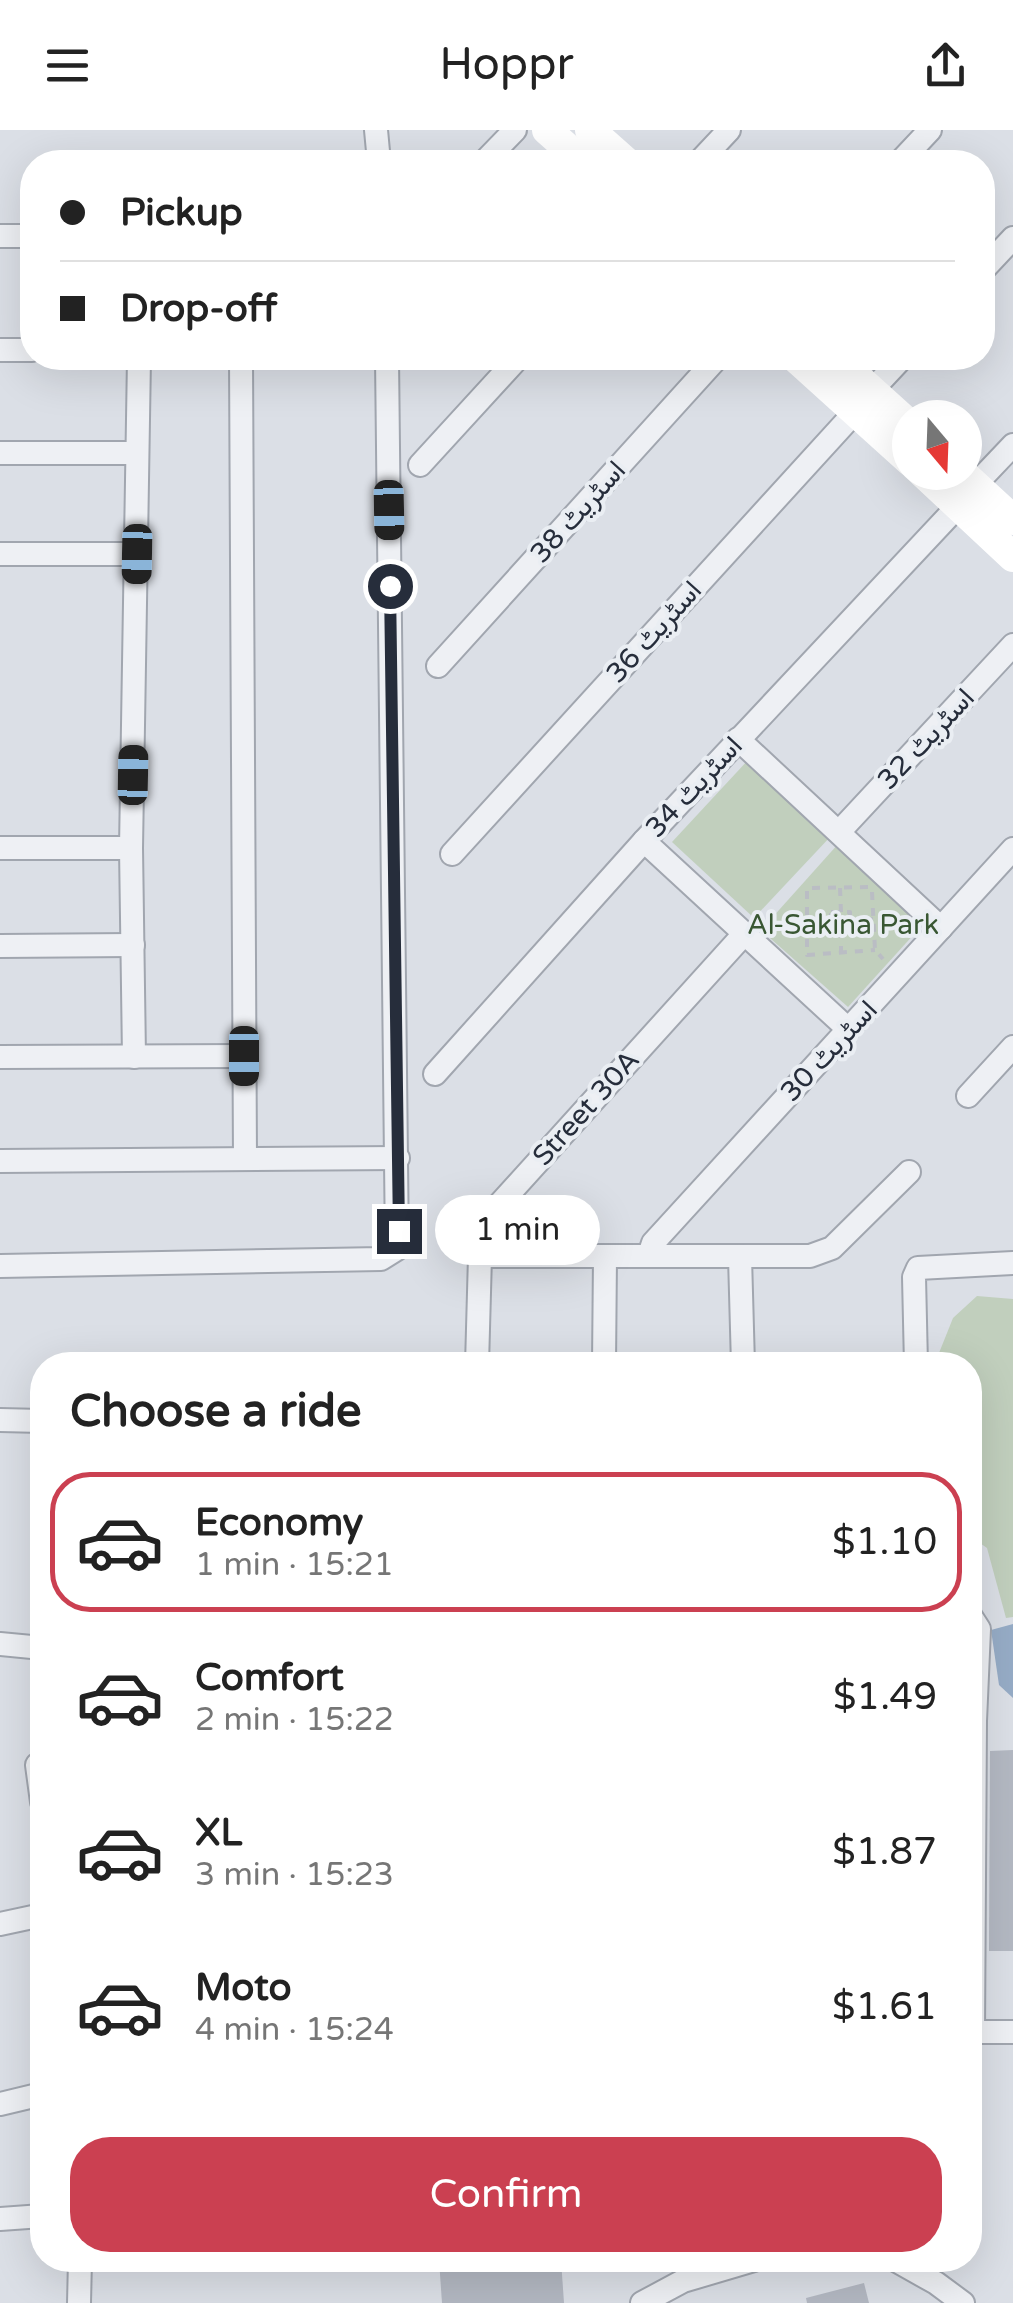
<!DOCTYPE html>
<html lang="en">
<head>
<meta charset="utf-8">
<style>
	body { margin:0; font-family:"Varela Round",Vazirmatn,sans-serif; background:#f6f6f6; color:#222; height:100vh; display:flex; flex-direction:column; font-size:38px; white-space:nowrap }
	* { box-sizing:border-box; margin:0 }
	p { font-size:32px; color:#767676 }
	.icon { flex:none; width:55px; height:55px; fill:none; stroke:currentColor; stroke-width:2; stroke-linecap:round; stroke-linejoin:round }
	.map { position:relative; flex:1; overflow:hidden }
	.panel { position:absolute; left:30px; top:1222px; width:952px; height:920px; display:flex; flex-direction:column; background:#fff; border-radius:40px; box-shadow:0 10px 40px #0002 }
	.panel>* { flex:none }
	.guide { position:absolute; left:20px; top:20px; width:975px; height:220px; border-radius:40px; box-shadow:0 10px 40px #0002; display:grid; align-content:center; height:220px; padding:0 40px; background:#fff }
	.needle { width:65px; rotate:161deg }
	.controls { position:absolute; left:892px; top:270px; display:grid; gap:20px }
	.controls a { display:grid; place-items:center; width:90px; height:90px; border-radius:50%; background:#fff; box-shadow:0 10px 40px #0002; font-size:50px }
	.end { position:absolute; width:45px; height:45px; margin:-22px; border:12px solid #262d3b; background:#fff; box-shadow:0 0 0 5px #fff }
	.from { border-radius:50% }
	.bubble { position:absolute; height:70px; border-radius:35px; background:#fff; box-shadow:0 10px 40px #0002; font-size:32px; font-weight:600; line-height:70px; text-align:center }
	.car { position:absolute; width:30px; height:60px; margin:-30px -15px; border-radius:12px; box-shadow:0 0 8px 2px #0007; background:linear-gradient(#222 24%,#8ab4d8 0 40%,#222 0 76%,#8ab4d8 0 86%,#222 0) }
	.guide b { display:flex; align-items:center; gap:35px; height:95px; font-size:38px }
	.guide b+b { border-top:2px solid #e0e0e0 }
	.guide i { width:25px; height:25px; background:#222 }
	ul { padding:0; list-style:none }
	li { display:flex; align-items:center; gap:30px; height:140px; margin:0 20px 15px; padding:0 20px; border:5px solid transparent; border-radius:40px }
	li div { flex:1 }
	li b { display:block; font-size:38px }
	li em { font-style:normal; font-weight:600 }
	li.on { border-color:#cb4051 }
	li>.icon { width:90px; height:90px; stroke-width:1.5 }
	h2 { padding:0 40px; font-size:45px; line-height:120px }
	.cta { display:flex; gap:20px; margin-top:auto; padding:20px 40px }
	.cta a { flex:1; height:115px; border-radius:40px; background:#cb4051; color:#fff; font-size:40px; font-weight:600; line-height:115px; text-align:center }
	header { display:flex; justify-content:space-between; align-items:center; height:130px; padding:0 40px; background:#fff; font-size:45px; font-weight:600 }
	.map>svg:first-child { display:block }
	.green { fill:#c1cfbd }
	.water { fill:#96acc6 }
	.building { fill:#b3b8c2 }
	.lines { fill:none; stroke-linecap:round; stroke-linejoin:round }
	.street-casing { stroke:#a1a6af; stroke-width:26 }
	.path { stroke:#babdc4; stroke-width:4; stroke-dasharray:8 8; stroke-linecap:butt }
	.street { stroke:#eef0f4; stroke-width:22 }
	.secondary { stroke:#fff; stroke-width:30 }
	.route { stroke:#262d3b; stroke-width:12 }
	.labels { text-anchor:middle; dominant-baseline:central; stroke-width:8; stroke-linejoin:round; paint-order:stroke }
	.street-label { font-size:28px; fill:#262d3b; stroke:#eaeef3 }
	.park-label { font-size:28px; fill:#395733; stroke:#eaeef3 }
</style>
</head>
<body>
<header><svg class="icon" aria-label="menu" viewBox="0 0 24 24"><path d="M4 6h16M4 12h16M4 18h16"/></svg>Hoppr<svg class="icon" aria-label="share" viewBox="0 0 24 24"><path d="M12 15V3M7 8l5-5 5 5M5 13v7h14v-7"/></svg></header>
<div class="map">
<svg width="1013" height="2173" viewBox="0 0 1013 2173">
	<rect width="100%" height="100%" fill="#dbdfe6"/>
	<!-- green -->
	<g class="green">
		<polygon points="749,629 831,706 754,788 672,712"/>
		<polygon points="839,713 926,791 848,877 761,800"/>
		<polygon points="977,1166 1013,1169 1013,1487 1006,1488 987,1418 970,1406 970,1235 938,1235 937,1228 953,1188"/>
	</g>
	<!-- water -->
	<polygon class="water" points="1013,1494 1013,1568 999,1555 991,1500"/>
	<!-- building -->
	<g class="building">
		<polygon points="1013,1620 1013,1821 989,1821 990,1621"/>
		<polygon points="439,2130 561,2130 564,2173 442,2173"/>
		<polygon points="864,2153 869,2173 807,2173 806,2168"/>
	</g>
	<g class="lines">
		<defs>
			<g id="street">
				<polyline points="376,0 379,32"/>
				<polyline points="484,32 515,0"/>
				<polyline points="699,32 729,0"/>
				<polyline points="900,32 930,0"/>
				<polyline points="0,106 32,106"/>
				<polyline points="982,141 1013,108"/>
				<polyline points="0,220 32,220"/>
				<polyline points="241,228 245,1029"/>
				<polyline points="872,260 902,228"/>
				<polyline points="0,323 137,323"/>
				<polyline points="420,335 518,228"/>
				<polyline points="975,355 1013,315"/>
				<polyline points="0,424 137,424"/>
				<polyline points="438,536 717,228"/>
				<polyline points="738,609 941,798"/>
				<polyline points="839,702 1013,515"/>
				<polyline points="644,711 848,899"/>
				<polyline points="0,718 131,718"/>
				<polyline points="452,724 856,281"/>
				<polyline points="0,816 133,815"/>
				<polyline points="0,927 244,926"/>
				<polyline points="134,927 131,718 139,228"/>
				<polyline points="435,944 644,711 958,376"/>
				<polyline points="968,966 1013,917"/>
				<polyline points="0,1031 398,1028"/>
				<polyline points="649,1125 653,1113 1013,719"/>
				<polyline points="480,1126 810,1126 832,1118 909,1042"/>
				<polyline points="740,1127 743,1235"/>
				<polyline points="0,1136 381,1129 397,1119 387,228"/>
				<polyline points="477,1235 480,1126 487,1088 745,803"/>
				<polyline points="604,1235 605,1127"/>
				<polyline points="916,1235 914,1147 918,1138 1013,1133"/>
				<polyline points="0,1290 42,1291"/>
				<polyline points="970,1485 979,1499 975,1591 973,1902"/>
				<polyline points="0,1514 42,1518"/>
				<polyline points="37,1635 42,1672"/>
				<polyline points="0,1794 42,1785"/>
				<polyline points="970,1902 1013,1902"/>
				<polyline points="0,1974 42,1964"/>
				<polyline points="0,2089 42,2086"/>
				<polyline points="895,2130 936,2153 963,2173"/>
				<polyline points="79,2173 80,2130"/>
				<polyline points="642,2173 683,2151 754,2130"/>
			</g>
		</defs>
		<!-- street casing -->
		<use href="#street" class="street-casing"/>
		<!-- path -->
		<g class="path">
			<polyline points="868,757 807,758 807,825 875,820"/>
			<polyline points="840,758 841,782"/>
			<polyline points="872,762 875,820 883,829"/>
			<polygon points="831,782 850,782 850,800 831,799"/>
			<polyline points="850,791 873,789"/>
			<polyline points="807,792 831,791"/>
			<polyline points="841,800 841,821"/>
		</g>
		<!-- street -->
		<use href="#street" class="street"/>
		<!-- secondary -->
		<g class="secondary">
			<polyline points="547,0 583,32"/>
			<polyline points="590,0 626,32"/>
			<polyline points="796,228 910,331"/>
			<polyline points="836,228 910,295"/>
			<polyline points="922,342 1013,427"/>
			<polyline points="961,342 1013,390"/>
		</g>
	</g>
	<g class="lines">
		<!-- route -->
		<polyline class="route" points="390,456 399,1101"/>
	</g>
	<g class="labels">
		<!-- street labels -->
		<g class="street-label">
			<text transform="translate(578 382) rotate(-48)">اسٹریٹ 38</text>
			<text transform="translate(654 502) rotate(-48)">اسٹریٹ 36</text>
			<text transform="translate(926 609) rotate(-47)">اسٹریٹ 32</text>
			<text transform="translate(694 657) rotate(-47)">اسٹریٹ 34</text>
			<text transform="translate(829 921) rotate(-47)">اسٹریٹ 30</text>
			<text transform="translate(586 978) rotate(-48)">Street 30A</text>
		</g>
		<!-- park labels -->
		<g class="park-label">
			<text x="843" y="795">Al-Sakina Park</text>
		</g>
	</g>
</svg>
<div class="controls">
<a><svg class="needle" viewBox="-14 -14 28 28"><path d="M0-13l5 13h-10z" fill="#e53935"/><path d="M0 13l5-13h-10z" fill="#767676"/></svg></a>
</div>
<i class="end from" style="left:390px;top:456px"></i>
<i class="end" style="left:399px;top:1101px"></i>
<div class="bubble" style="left:435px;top:1065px;width:165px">1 min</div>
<i class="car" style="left:389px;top:380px;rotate:179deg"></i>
<i class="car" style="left:137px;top:424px;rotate:181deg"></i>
<i class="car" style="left:133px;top:645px;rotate:1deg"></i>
<i class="car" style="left:244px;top:926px;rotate:180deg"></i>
<div class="guide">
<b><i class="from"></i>Pickup</b>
<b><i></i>Drop-off</b>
</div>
<section class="panel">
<h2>Choose a ride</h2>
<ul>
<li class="on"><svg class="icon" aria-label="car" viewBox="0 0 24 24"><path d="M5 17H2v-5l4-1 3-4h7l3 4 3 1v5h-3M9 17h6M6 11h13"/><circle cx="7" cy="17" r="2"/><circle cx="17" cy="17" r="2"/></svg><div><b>Economy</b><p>1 min · 15:21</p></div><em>$1.10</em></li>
<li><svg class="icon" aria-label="car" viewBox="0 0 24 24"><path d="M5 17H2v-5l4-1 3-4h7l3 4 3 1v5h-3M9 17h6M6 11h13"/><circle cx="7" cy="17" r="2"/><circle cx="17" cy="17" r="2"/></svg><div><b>Comfort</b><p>2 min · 15:22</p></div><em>$1.49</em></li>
<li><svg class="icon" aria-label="car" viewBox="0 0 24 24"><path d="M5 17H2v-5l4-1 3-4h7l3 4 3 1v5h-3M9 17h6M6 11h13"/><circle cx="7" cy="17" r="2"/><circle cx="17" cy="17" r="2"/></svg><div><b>XL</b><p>3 min · 15:23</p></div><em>$1.87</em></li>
<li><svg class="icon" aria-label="car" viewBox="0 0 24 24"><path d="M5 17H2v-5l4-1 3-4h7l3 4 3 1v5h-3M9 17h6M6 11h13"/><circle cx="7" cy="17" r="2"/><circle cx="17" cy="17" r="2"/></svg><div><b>Moto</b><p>4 min · 15:24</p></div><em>$1.61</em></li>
</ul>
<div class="cta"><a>Confirm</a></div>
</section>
</div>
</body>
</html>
